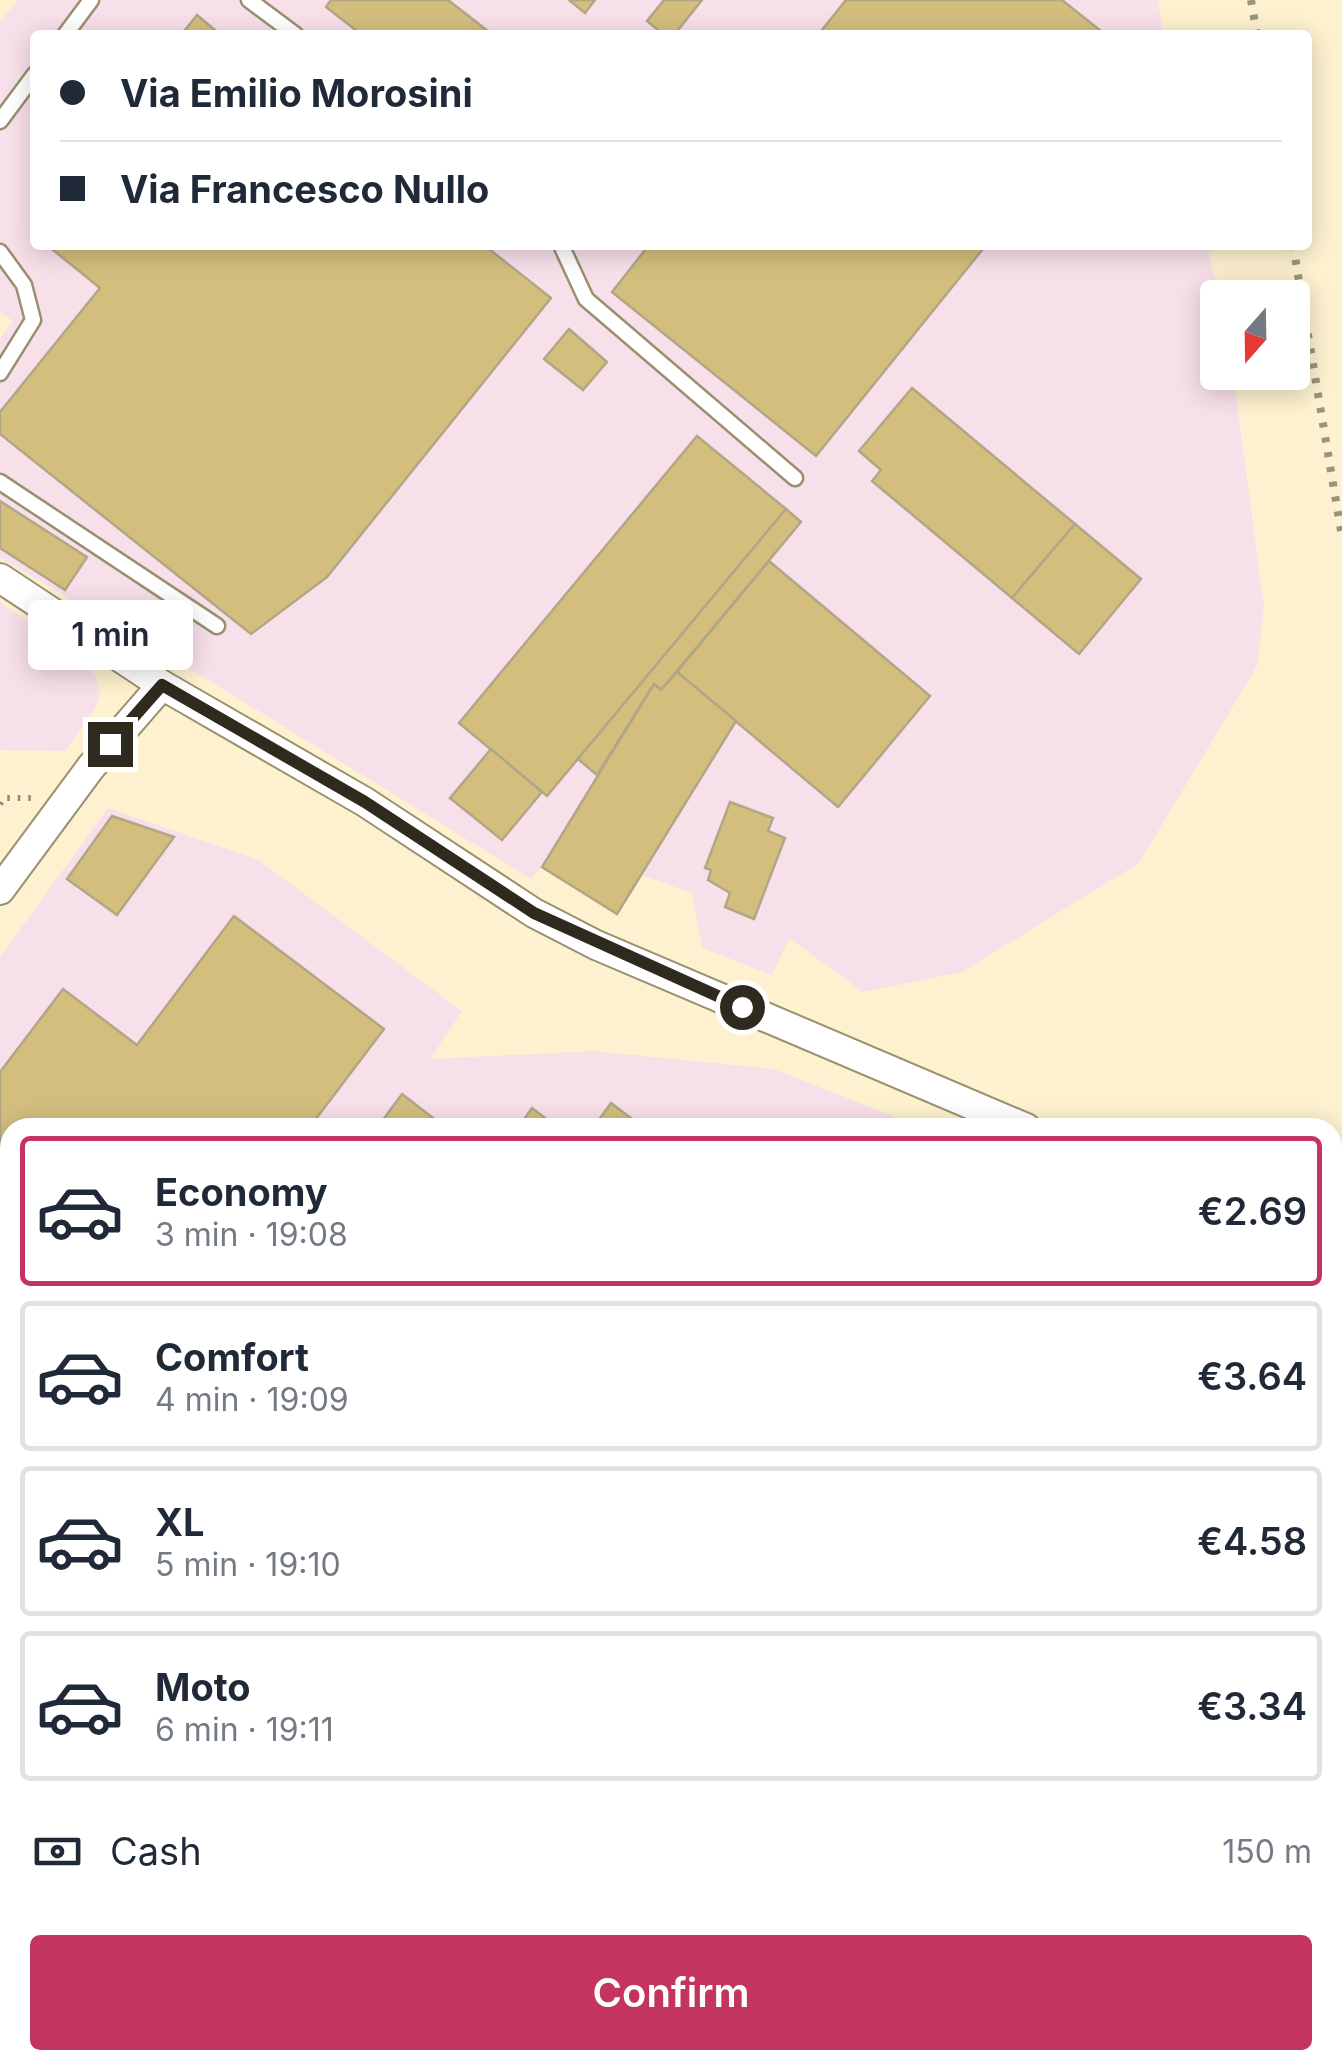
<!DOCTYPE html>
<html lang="en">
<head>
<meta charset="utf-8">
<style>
	body { margin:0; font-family:Inter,sans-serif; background:#f2f2f3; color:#1f2937; height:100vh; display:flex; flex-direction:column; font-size:38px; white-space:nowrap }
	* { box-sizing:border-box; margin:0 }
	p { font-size:32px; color:#747a83 }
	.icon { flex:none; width:55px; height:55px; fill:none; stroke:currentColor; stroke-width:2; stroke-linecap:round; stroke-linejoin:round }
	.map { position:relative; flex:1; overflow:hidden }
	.side { position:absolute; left:0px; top:1118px; width:1342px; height:952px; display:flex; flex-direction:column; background:#fff; border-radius:30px 30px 0 0; box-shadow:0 5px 25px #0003 }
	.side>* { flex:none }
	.guide { position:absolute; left:30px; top:30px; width:1282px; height:220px; border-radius:10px; box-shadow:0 5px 25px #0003; display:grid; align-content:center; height:220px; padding:0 30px; background:#fff }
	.needle { width:65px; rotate:200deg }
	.buttons { position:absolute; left:1200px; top:280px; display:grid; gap:20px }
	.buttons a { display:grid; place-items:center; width:110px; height:110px; border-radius:10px; background:#fff; box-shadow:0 5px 25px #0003; font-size:50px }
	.end { position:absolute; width:45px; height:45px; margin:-22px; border:12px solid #2e2a1d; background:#fff; box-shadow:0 0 0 5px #fff }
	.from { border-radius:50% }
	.bubble { position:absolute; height:70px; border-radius:10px; background:#fff; box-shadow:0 5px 25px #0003; font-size:32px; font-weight:600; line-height:70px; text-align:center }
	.guide b { display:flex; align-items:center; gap:35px; height:95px; font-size:38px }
	.guide b+b { border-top:2px solid #e0e1e3 }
	.guide i { width:25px; height:25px; background:#1f2937 }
	ul { padding:18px 0 0; list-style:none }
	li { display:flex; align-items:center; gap:30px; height:150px; margin:0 20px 15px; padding:0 10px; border:5px solid #e0e1e3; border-radius:10px }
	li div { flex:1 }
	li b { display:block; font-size:38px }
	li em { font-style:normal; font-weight:600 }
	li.selected { border-color:#c3355f }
	li>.icon { width:90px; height:90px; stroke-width:1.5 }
	.pay { display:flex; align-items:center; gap:25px; height:110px; padding:0 30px; font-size:38px }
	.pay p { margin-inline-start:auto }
	.cta { display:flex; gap:20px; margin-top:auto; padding:20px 30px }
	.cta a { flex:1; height:115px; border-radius:10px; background:#c3355f; color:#fff; font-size:40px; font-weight:600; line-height:115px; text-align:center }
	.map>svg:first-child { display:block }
	.industrial { fill:#f8e0eb }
	.building { fill:#d3be7d; stroke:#b1a786; stroke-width:2.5 }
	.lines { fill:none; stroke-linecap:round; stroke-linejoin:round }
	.service-casing { stroke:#9a9070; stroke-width:19 }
	.minor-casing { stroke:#9a9070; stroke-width:32 }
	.path { stroke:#928a73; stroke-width:6; stroke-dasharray:2.5 8; stroke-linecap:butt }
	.service { stroke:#fff; stroke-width:14 }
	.minor { stroke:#fff; stroke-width:28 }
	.rail { stroke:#9b937b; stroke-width:8; stroke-dasharray:5 10; stroke-linecap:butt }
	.route { stroke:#2e2a1d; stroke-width:12 }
</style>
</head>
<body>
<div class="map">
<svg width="1342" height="2068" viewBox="0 0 1342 2068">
	<rect width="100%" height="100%" fill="#fdf1cf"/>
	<!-- industrial -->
	<g class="industrial">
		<polygon points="18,0 1158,0 1163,35 35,35 35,245 1207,245 1219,297 1218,372 1233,373 1264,607 1257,666 1139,863 962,972 863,992 789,938 772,975 702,948 692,893 641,875 617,914 542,867 531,879 192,670 0,558 0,339 13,321 0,312 0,22"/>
		<polygon points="0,602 76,652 96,678 100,692 96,707 65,751 0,750"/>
		<polygon points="108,808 257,859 462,1011 430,1059 594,1051 774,1069 920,1127 10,1128 10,2060 1332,2060 1333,1299 1342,1304 1342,2068 0,2068 0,957"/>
	</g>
	<!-- building -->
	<g class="building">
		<polygon points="331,0 448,0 493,35 362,35 326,7"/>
		<polygon points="569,0 595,0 585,13"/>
		<polygon points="664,0 702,0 674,35 664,35 647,21"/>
		<polygon points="846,0 1062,0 1106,35 818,35"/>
		<polygon points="197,15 221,35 181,35"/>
		<polygon points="47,245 484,245 551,298 327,577 251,634 0,434 0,412 100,288"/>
		<polygon points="649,245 986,245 816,456 612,292"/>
		<polygon points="569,329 607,362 583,390 544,359"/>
		<polygon points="912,388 1075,524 1012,598 872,481 881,470 859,451"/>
		<polygon points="697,436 786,509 547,796 459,723"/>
		<polygon points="0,501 87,557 65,590 0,548"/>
		<polygon points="786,509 801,522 661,690 654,684 597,775 578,759"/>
		<polygon points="1075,524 1141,579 1079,654 1012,598"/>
		<polygon points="769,561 930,696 838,807 677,672"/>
		<polygon points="677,672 736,721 617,914 542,867 654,684 661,690"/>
		<polygon points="491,749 542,792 502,840 450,798"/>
		<polygon points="730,802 773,818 768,831 785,838 754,919 725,907 730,893 708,880 711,870 705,868"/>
		<polygon points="112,816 174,837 117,915 67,879"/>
		<polygon points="234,916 384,1029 309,1128 10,1128 10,1365 0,1358 0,1072 63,989 137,1045"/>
		<polygon points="402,1094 446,1128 377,1128"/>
		<polygon points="611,1103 644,1128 593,1128"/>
		<polygon points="532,1108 558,1128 518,1128"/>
		<polygon points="1332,1383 1342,1390 1342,1447 1332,1460"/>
		<polygon points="0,1543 10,1551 10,1653 0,1666"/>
		<polygon points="0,1817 10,1824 10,1843 5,1850 10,1854 10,1866 0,1880"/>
		<polygon points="1342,1913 1342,2068 1228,2068 1234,2060 1332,2060 1332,1926"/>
		<polygon points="10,1918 10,2060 318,2060 312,2068 0,2068 0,1932"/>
		<polygon points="459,2060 1130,2060 1135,2064 1132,2068 470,2068"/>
	</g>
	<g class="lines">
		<defs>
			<g id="service">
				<polyline points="249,0 296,35"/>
				<polyline points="65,35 91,0"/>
				<polyline points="0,121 35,74"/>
				<polyline points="561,245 586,299 795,478"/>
				<polyline points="0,252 24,285 33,320 0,373"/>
				<polyline points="0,482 217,626"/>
			</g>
			<g id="minor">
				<polyline points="0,578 162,685 365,802 534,913 596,945 1026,1128"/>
				<polyline points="0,890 91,767 162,685"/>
				<polyline points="1332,1254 1342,1259"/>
			</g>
		</defs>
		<!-- service casing -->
		<use href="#service" class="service-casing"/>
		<!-- minor casing -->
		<use href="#minor" class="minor-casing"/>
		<!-- path -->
		<polyline class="path" points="0,804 4,798 31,798"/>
		<!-- service -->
		<use href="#service" class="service"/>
		<!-- minor -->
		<use href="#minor" class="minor"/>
		<!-- rail -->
		<g class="rail">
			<polyline points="1251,0 1257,35"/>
			<polyline points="1293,245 1342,537"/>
		</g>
	</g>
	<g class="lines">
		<!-- route -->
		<polyline class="route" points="110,744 162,685 365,802 534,913 742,1007"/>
	</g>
</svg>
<div class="buttons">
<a><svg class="needle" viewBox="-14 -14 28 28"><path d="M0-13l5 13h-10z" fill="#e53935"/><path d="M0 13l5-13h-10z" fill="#747a83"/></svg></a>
</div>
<i class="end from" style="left:742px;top:1007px"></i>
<i class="end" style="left:110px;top:744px"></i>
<div class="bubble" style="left:28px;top:600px;width:165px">1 min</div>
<div class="guide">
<b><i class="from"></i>Via Emilio Morosini</b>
<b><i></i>Via Francesco Nullo</b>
</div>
<section class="side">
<ul>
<li class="selected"><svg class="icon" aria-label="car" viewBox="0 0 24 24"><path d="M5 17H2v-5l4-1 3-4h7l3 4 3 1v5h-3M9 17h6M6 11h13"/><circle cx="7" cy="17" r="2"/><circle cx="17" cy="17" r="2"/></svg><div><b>Economy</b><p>3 min · 19:08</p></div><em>€2.69</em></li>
<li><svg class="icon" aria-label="car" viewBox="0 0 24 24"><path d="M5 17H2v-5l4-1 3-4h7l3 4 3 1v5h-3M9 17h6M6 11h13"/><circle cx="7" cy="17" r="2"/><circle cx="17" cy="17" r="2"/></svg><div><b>Comfort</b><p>4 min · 19:09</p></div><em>€3.64</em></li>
<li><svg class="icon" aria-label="car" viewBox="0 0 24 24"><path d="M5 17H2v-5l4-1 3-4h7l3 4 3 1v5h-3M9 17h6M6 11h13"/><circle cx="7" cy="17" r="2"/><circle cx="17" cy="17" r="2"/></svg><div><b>XL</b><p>5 min · 19:10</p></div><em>€4.58</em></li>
<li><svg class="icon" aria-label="car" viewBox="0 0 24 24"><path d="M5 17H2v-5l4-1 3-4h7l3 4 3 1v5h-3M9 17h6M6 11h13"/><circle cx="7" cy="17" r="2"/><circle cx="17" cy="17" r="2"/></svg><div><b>Moto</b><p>6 min · 19:11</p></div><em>€3.34</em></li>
</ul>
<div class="pay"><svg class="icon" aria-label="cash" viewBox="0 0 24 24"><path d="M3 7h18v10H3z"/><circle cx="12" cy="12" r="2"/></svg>Cash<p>150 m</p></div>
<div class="cta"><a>Confirm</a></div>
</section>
</div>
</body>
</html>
